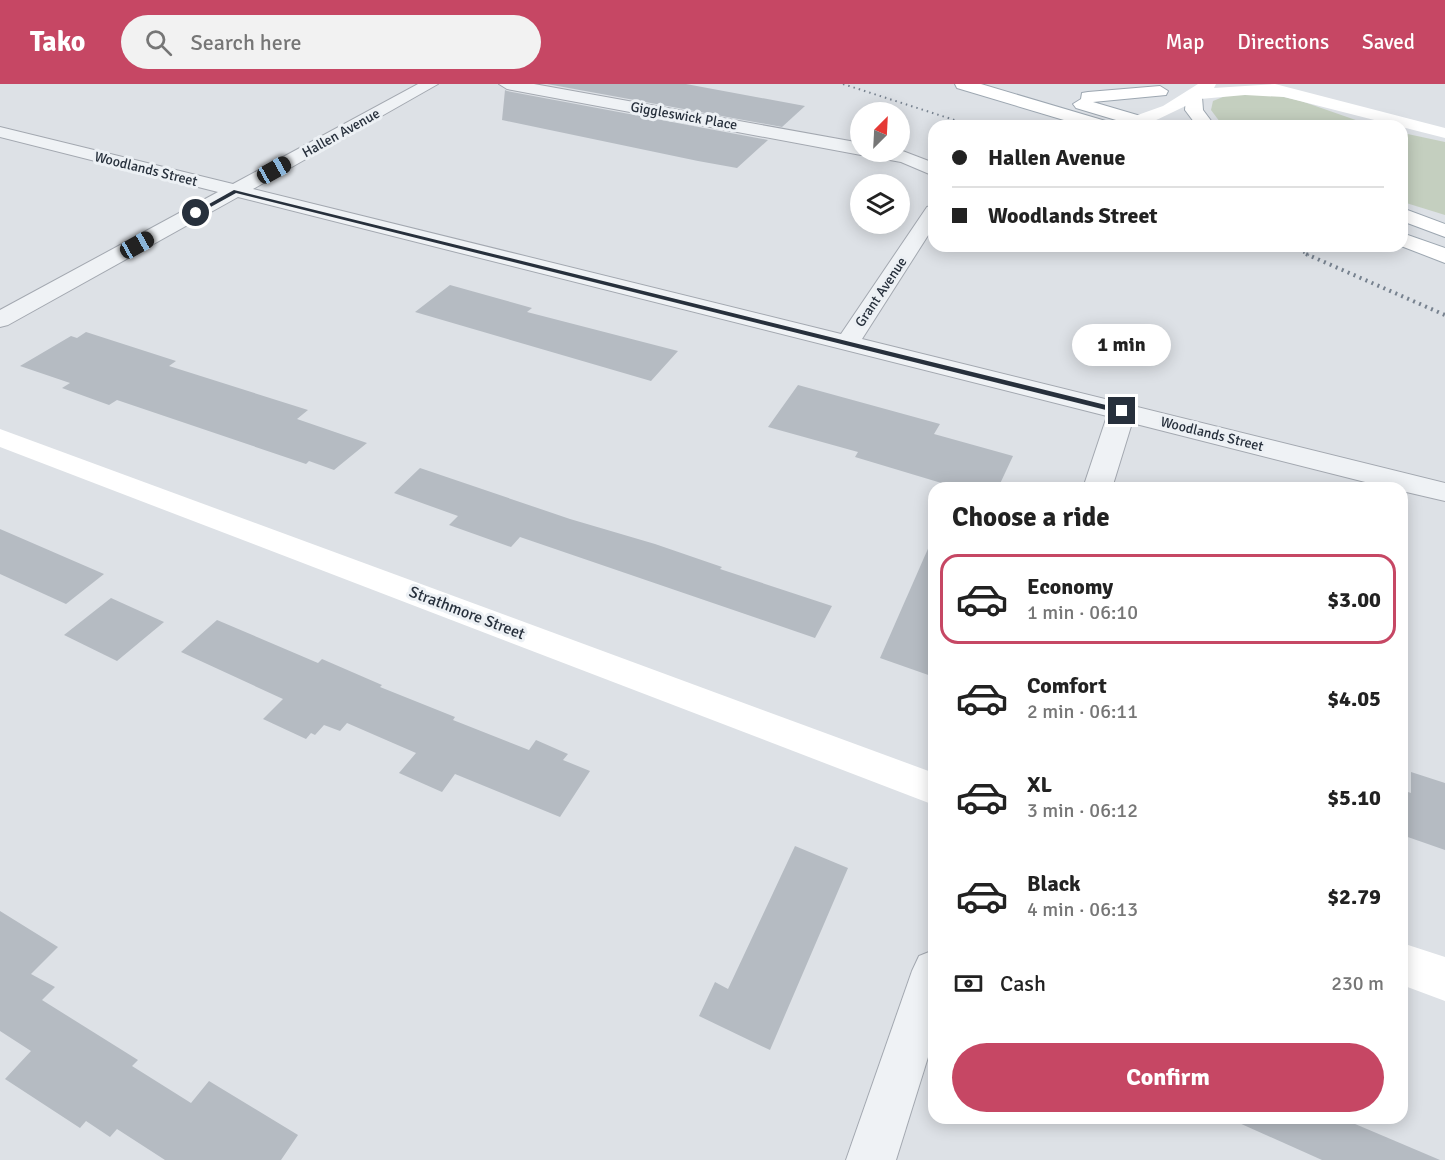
<!DOCTYPE html>
<html lang="en">
<head>
<meta charset="utf-8">
<style>
	body { margin:0; font-family:Signika,sans-serif; background:#f2f2f2; color:#222; height:100vh; display:flex; flex-direction:column; font-size:22px; white-space:nowrap }
	* { box-sizing:border-box; margin:0 }
	p { font-size:20px; color:#767676 }
	.icon { flex:none; width:33px; height:33px; fill:none; stroke:currentColor; stroke-width:2; stroke-linecap:round; stroke-linejoin:round }
	.map { position:relative; flex:1; overflow:hidden }
	.sheet { position:absolute; left:928px; top:398px; width:480px; height:642px; display:flex; flex-direction:column; background:#fff; border-radius:18px; box-shadow:0 3px 15px #0003 }
	.sheet>* { flex:none }
	.guide { position:absolute; left:928px; top:36px; width:480px; height:132px; border-radius:18px; box-shadow:0 3px 15px #0003; display:grid; align-content:center; height:132px; padding:0 24px; background:#fff }
	.needle { width:39px; rotate:24deg }
	.fabs { position:absolute; left:850px; top:18px; display:grid; gap:12px }
	.fabs a { display:grid; place-items:center; width:60px; height:60px; border-radius:50%; background:#fff; box-shadow:0 3px 15px #0003; font-size:30px }
	.end { position:absolute; width:27px; height:27px; margin:-14px; border:8px solid #27303c; background:#fff; box-shadow:0 0 0 3px #fff }
	.from { border-radius:50% }
	.bubble { position:absolute; height:42px; border-radius:21px; background:#fff; box-shadow:0 3px 15px #0003; font-size:20px; font-weight:700; line-height:42px; text-align:center }
	.car { position:absolute; width:18px; height:36px; margin:-18px -9px; border-radius:8px; box-shadow:0 0 4px 2px #0007; background:linear-gradient(#222 24%,#8ab4d8 0 40%,#222 0 76%,#8ab4d8 0 86%,#222 0) }
	.guide b { display:flex; align-items:center; gap:21px; height:57px; font-size:22px }
	.guide b+b { border-top:2px solid #e0e0e0 }
	.guide i { width:15px; height:15px; background:#222 }
	ul { padding:0; list-style:none }
	li { display:flex; align-items:center; gap:18px; height:90px; margin:0 12px 9px; padding:0 12px; border:3px solid transparent; border-radius:18px }
	li div { flex:1 }
	li b { display:block; font-size:22px }
	li em { font-style:normal; font-weight:700 }
	li.on { border-color:#c64764 }
	li>.icon { width:54px; height:54px; stroke-width:1.5 }
	h2 { padding:0 24px; font-size:27px; line-height:72px }
	.pay { display:flex; align-items:center; gap:15px; height:66px; padding:0 24px; font-size:22px }
	.pay p { margin-inline-start:auto }
	.primary-button { display:flex; gap:12px; margin-top:auto; padding:12px 24px }
	.primary-button a { flex:1; height:69px; border-radius:36px; background:#c64764; color:#fff; font-size:24px; font-weight:700; line-height:69px; text-align:center }
	header { display:flex; align-items:center; gap:36px; box-sizing:border-box; height:84px; padding:0 30px; background:#c64764; color:#fff }
	header strong { font-size:28px }
	nav { display:flex; gap:33px; margin-inline-start:auto; font-size:21px }
	.search { width:420px; height:54px; background:#f2f2f2; display:flex; align-items:center; gap:15px; box-sizing:border-box; padding:0 21px; border-radius:33px; color:#767676; font-size:22px }
	.map>svg:first-child { display:block }
	.green { fill:#c4cfbf }
	.building { fill:#b5bbc2 }
	.lines { fill:none; stroke-linecap:round; stroke-linejoin:round }
	.street-casing { stroke:#a3a8b0; stroke-width:2 }
	.primary-casing { stroke:#9da7b1; stroke-width:2 }
	.street { fill:#eff2f5; fill-rule:evenodd }
	.secondary { fill:#fff; fill-rule:evenodd }
	.primary { fill:#fff; fill-rule:evenodd }
	.rail-far1 { stroke:#77828f; stroke-width:2; stroke-dasharray:1.5 4; stroke-linecap:butt }
	.rail { stroke:#77828f; stroke-width:4; stroke-dasharray:2 4.5; stroke-linecap:butt }
	.route { fill:#27303c }
	.labels { text-anchor:middle; dominant-baseline:central; stroke-width:6; stroke-linejoin:round; paint-order:stroke }
	.far-street-label { font-size:14px; fill:#27303c; stroke:#ecf0f4 }
	.street-label { font-size:16px; fill:#27303c; stroke:#ecf0f4 }
</style>
</head>
<body>
<header>
<strong>Tako</strong>
<div class="search"><svg class="icon" aria-label="search" viewBox="0 0 24 24"><circle cx="10" cy="10" r="6"/><path d="M15 15l6 6"/></svg>Search here</div>
<nav><a>Map</a><a>Directions</a><a>Saved</a></nav>
</header>
<div class="map">
<svg width="1445" height="1076" viewBox="0 0 1445 1076">
	<rect width="100%" height="100%" fill="#dde1e6"/>
	<!-- green -->
	<g class="green">
		<polygon points="1233,9 1271,10 1301,17 1373,42 1223,42 1211,26 1213,17"/>
		<polygon points="1403,49 1445,58 1445,131 1403,118"/>
	</g>
	<!-- building -->
	<g class="building">
		<polygon points="547,0 686,0 805,22 782,43"/>
		<polygon points="505,6 507,7 768,56 737,84 698,77 502,36"/>
		<polygon points="450,201 532,224 527,228 678,267 651,297 415,228"/>
		<polygon points="86,248 176,277 169,282 308,326 297,335 367,359 334,386 309,377 306,380 117,316 109,321 62,304 70,299 20,282 71,252 77,254"/>
		<polygon points="798,301 940,340 934,350 1013,372 998,404 958,404 855,373 858,368 768,343"/>
		<polygon points="420,384 570,435 655,460 722,483 720,485 832,522 815,554 520,453 511,463 449,441 458,432 394,409"/>
		<polygon points="0,445 104,490 66,520 0,490"/>
		<polygon points="934,451 934,593 880,574"/>
		<polygon points="111,514 164,538 117,577 64,551"/>
		<polygon points="217,536 318,579 322,575 382,601 380,603 455,633 453,636 529,666 536,656 568,670 563,676 590,687 560,733 455,690 442,708 399,689 416,669 347,639 340,647 324,641 315,651 311,649 306,655 263,635 283,615 181,568"/>
		<polygon points="1411,688 1445,699 1445,766 1402,751 1402,706 1411,709"/>
		<polygon points="795,762 848,784 770,966 699,932 715,898 728,905"/>
		<polygon points="0,827 58,863 31,890 55,903 42,916 138,976 132,982 191,1019 209,997 298,1051 281,1076 165,1076 117,1045 110,1053 86,1037 80,1044 5,995 31,967 0,947"/>
		<polygon points="1228,1034 1341,1034 1440,1076 1322,1076"/>
	</g>
	<g class="lines">
		<defs>
			<g id="street">
				<polygon points="418,0 438,0 253,105 841,250 927,123 934,121 934,142 862,255 1445,399 1445,417 1402,407 1402,404 1389,404 1132,339 1112,404 1083,404 1107,332 238,113 8,241 0,243 0,226 218,108 0,53 0,43 233,100"/>
				<polygon points="499,0 534,0 861,59 861,68 900,66 934,79 934,92 901,78 868,72 866,69 861,71 507,5"/>
				<polygon points="934,866 934,954 896,1076 846,1076 912,887 919,872"/>
			</g>
			<g id="primary">
				<polygon points="955,0 981,0 1109,38 1112,42 1084,42 957,4"/>
				<polygon points="1160,2 1168,7 1166,11 1093,18 1161,38 1164,42 1136,42 1076,24 1073,20 1081,15 1082,9 1088,8"/>
				<polygon points="1194,8 1202,13 1203,26 1215,42 1197,42 1185,26 1186,13"/>
				<polygon points="1402,124 1445,140 1445,153 1402,137"/>
				<polygon points="1402,149 1445,164 1445,179 1401,162"/>
			</g>
		</defs>
		<!-- street casing -->
		<use href="#street" class="street-casing"/>
		<!-- primary casing -->
		<use href="#primary" class="primary-casing"/>
		<!-- street -->
		<use href="#street" class="street"/>
		<!-- secondary -->
		<g class="secondary">
			<polygon points="1198,0 1216,0 1214,4 1275,0 1445,44 1445,54 1284,13 1245,11 1200,15 1144,42 1115,42 1118,38 1163,22"/>
			<polygon points="0,345 934,689 934,721 0,363"/>
			<polygon points="1402,859 1445,873 1445,917 1402,901"/>
		</g>
		<!-- primary -->
		<use href="#primary" class="primary"/>
		<!-- rail-far1 -->
		<g class="rail-far1">
			<polyline points="843,0 973,42"/>
			<polyline points="1288,162 1309,171"/>
		</g>
		<!-- rail -->
		<polyline class="rail" points="1306,170 1445,231"/>
	</g>
	<!-- route -->
	<polygon class="route" points="234,106 1122,325 1126,327 1122,330 236,109 198,130 193,129"/>
	<g class="labels">
		<!-- far-street labels -->
		<g class="far-street-label">
			<text transform="translate(684 32) rotate(10)">Giggleswick Place</text>
			<text transform="translate(341 49) rotate(-29)">Hallen Avenue</text>
			<text transform="translate(146 85) rotate(14)">Woodlands Street</text>
			<text transform="translate(881 208) rotate(-56)">Grant Avenue</text>
			<text transform="translate(1212 350) rotate(14)">Woodlands Street</text>
		</g>
		<!-- street labels -->
		<g class="street-label">
			<text transform="translate(467 529) rotate(21)">Strathmore Street</text>
		</g>
	</g>
</svg>
<div class="fabs">
<a><svg class="needle" viewBox="-14 -14 28 28"><path d="M0-13l5 13h-10z" fill="#e53935"/><path d="M0 13l5-13h-10z" fill="#767676"/></svg></a>
<a><svg class="icon" aria-label="layers" viewBox="0 0 24 24"><path d="M12 4l9 5-9 5-9-5zM3 14l9 5 9-5"/></svg></a>
</div>
<i class="end from" style="left:196px;top:129px"></i>
<i class="end" style="left:1122px;top:327px"></i>
<div class="bubble" style="left:1072px;top:240px;width:99px">1 min</div>
<i class="car" style="left:274px;top:86px;rotate:61deg"></i>
<i class="car" style="left:137px;top:161px;rotate:61deg"></i>
<div class="guide">
<b><i class="from"></i>Hallen Avenue</b>
<b><i></i>Woodlands Street</b>
</div>
<section class="sheet">
<h2>Choose a ride</h2>
<ul>
<li class="on"><svg class="icon" aria-label="car" viewBox="0 0 24 24"><path d="M5 17H2v-5l4-1 3-4h7l3 4 3 1v5h-3M9 17h6M6 11h13"/><circle cx="7" cy="17" r="2"/><circle cx="17" cy="17" r="2"/></svg><div><b>Economy</b><p>1 min · 06:10</p></div><em>$3.00</em></li>
<li><svg class="icon" aria-label="car" viewBox="0 0 24 24"><path d="M5 17H2v-5l4-1 3-4h7l3 4 3 1v5h-3M9 17h6M6 11h13"/><circle cx="7" cy="17" r="2"/><circle cx="17" cy="17" r="2"/></svg><div><b>Comfort</b><p>2 min · 06:11</p></div><em>$4.05</em></li>
<li><svg class="icon" aria-label="car" viewBox="0 0 24 24"><path d="M5 17H2v-5l4-1 3-4h7l3 4 3 1v5h-3M9 17h6M6 11h13"/><circle cx="7" cy="17" r="2"/><circle cx="17" cy="17" r="2"/></svg><div><b>XL</b><p>3 min · 06:12</p></div><em>$5.10</em></li>
<li><svg class="icon" aria-label="car" viewBox="0 0 24 24"><path d="M5 17H2v-5l4-1 3-4h7l3 4 3 1v5h-3M9 17h6M6 11h13"/><circle cx="7" cy="17" r="2"/><circle cx="17" cy="17" r="2"/></svg><div><b>Black</b><p>4 min · 06:13</p></div><em>$2.79</em></li>
</ul>
<div class="pay"><svg class="icon" aria-label="cash" viewBox="0 0 24 24"><path d="M3 7h18v10H3z"/><circle cx="12" cy="12" r="2"/></svg>Cash<p>230 m</p></div>
<div class="primary-button"><a>Confirm</a></div>
</section>
</div>
</body>
</html>
